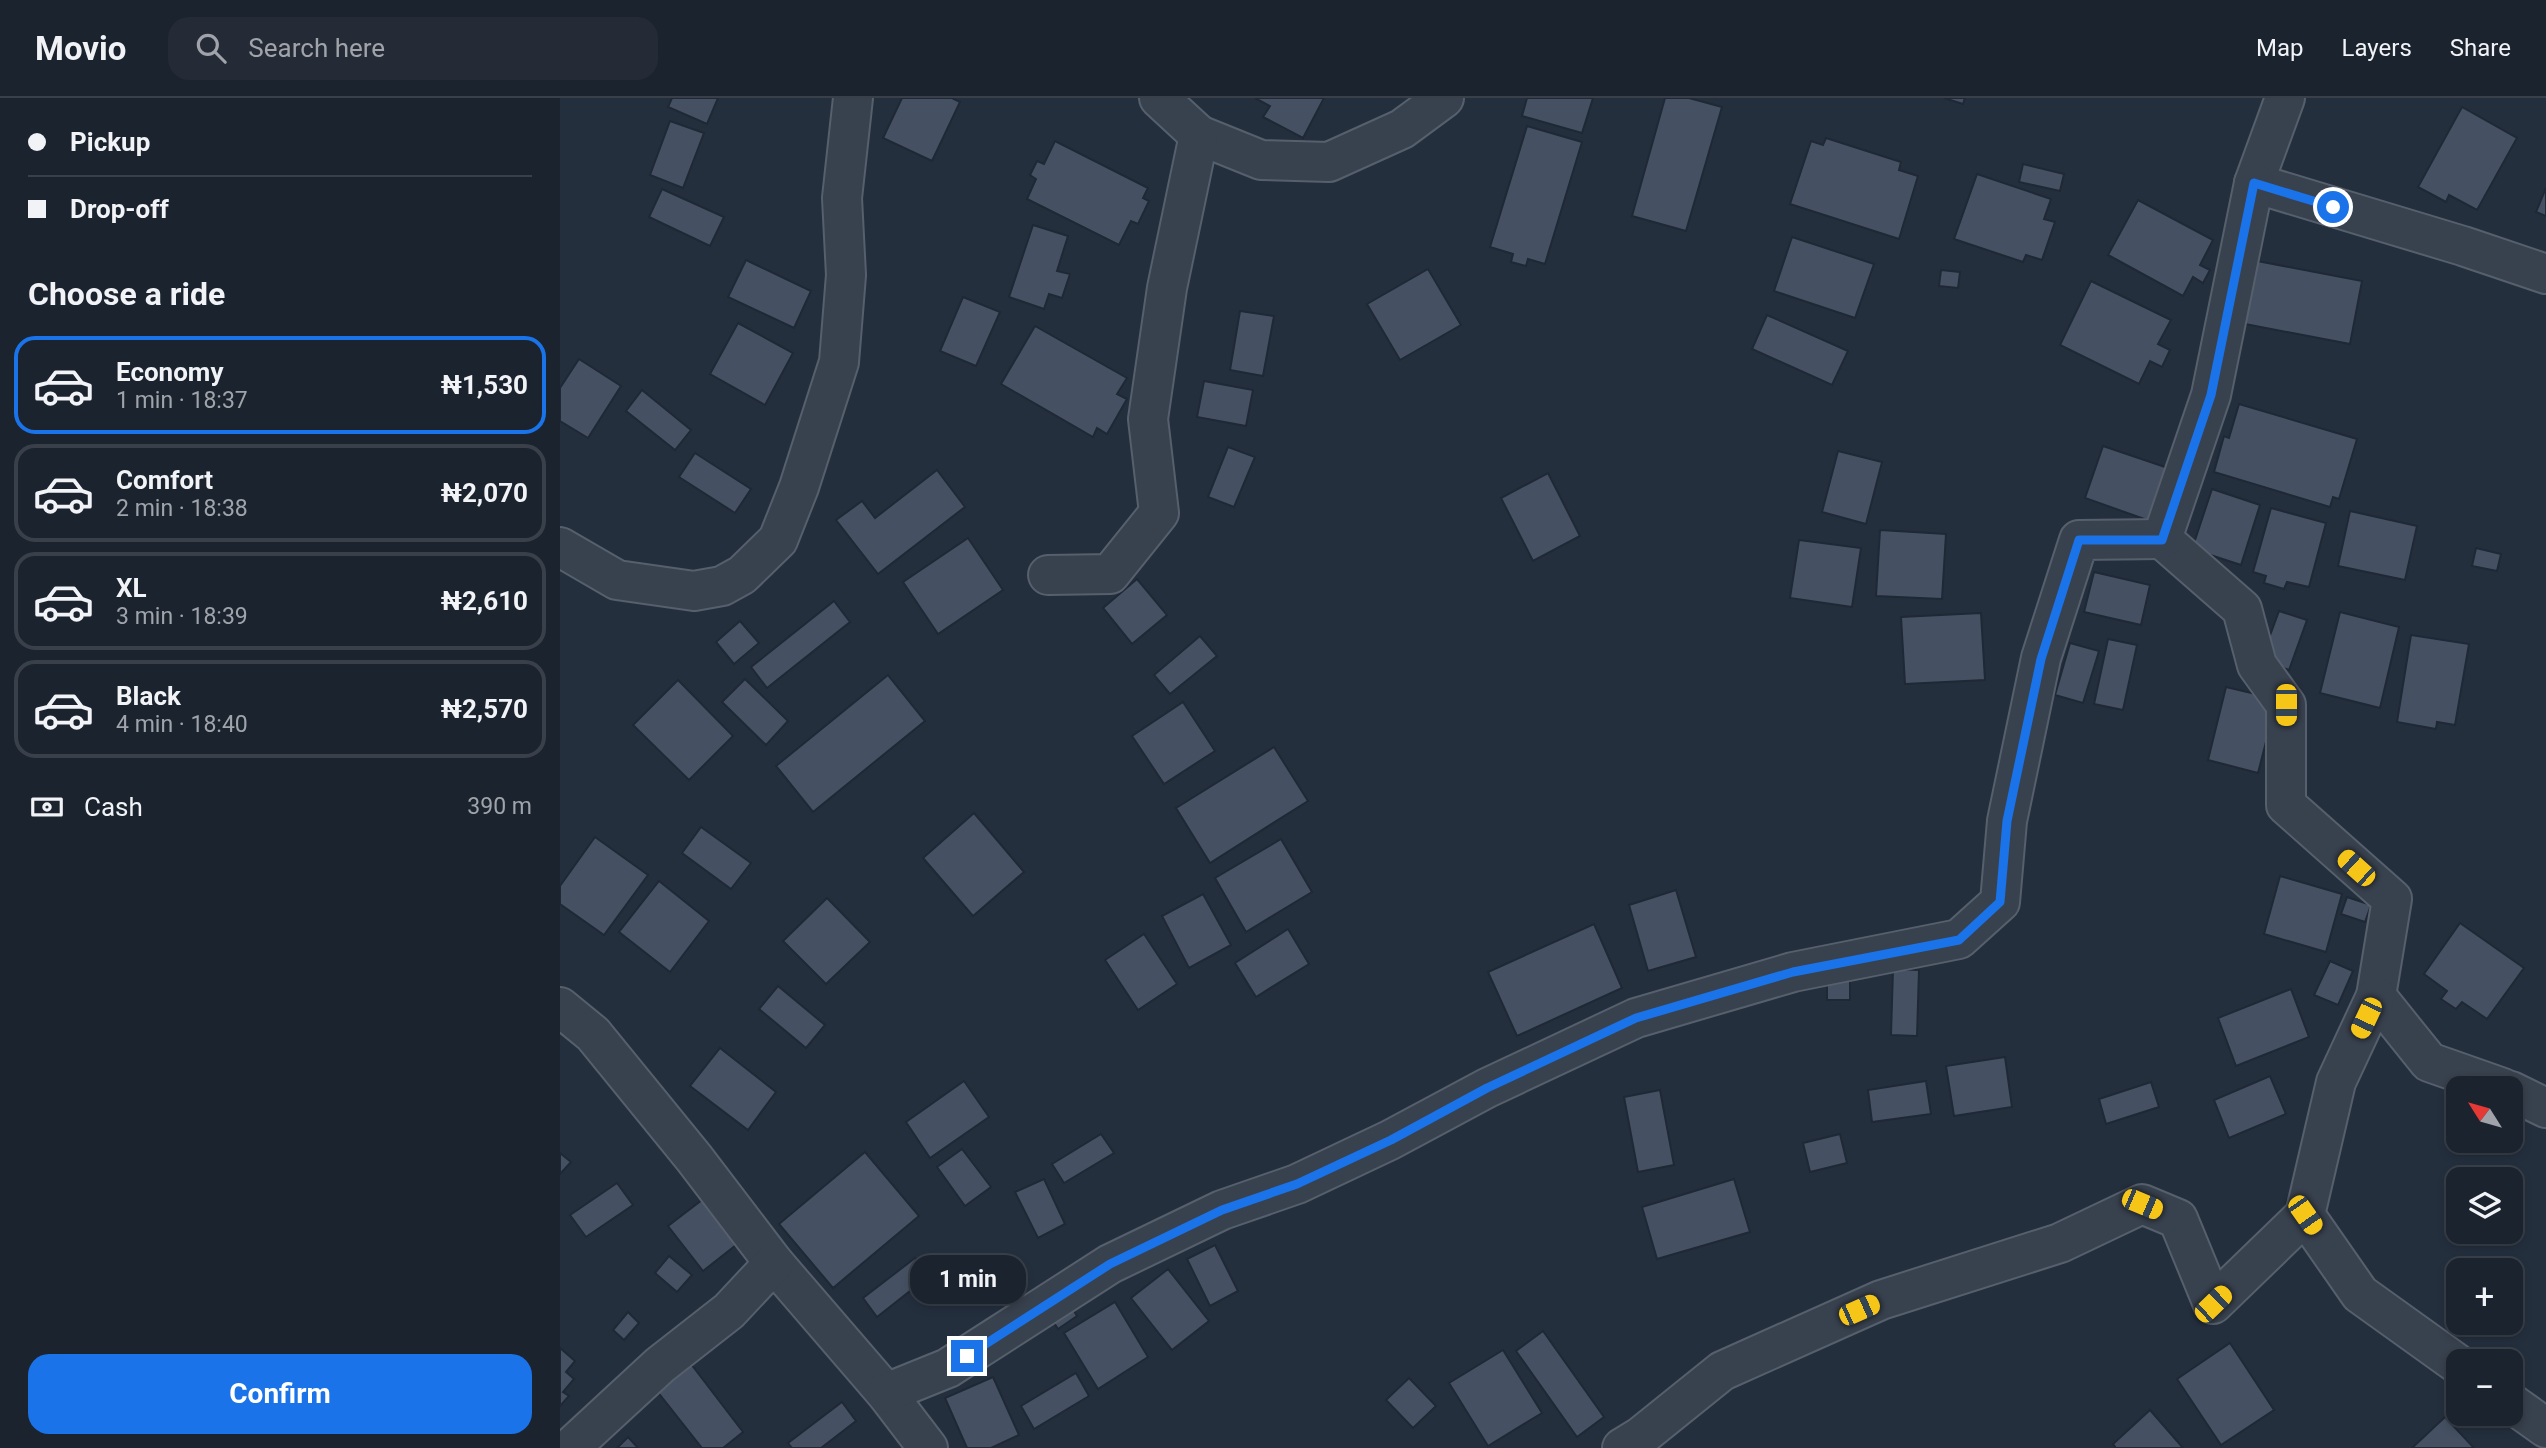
<!DOCTYPE html>
<html lang="en">
<head>
<meta charset="utf-8">
<style>
	body { margin:0; font-family:Roboto,sans-serif; background:#242b36; color:#f1f3f6; height:100vh; display:flex; flex-direction:column; font-size:26px; white-space:nowrap }
	* { box-sizing:border-box; margin:0 }
	p { font-size:23px; color:#a0a4aa }
	.icon { flex:none; width:38px; height:38px; fill:none; stroke:currentColor; stroke-width:2; stroke-linecap:round; stroke-linejoin:round }
	.map { position:relative; flex:1; overflow:hidden }
	.sheet { display:flex; flex-direction:column; background:#1b232e; width:560px }
	.sheet>* { flex:none }
	.hud { display:grid; align-content:center; height:154px; padding:0 28px; background:#1b232e }
	.needle { width:46px; rotate:307deg }
	.tools { position:absolute; left:1886px; top:978px; display:grid; gap:14px }
	.tools a { display:grid; place-items:center; width:77px; height:77px; border-radius:14px; background:#1b232e; box-shadow:0 4px 10px #0003,0 0 0 2px #39404a; font-size:35px }
	.end { position:absolute; width:32px; height:32px; margin:-16px; border:9px solid #1a73e8; background:#fff; box-shadow:0 0 0 4px #fff }
	.from { border-radius:50% }
	.bubble { position:absolute; height:49px; border-radius:21px; background:#1b232e; box-shadow:0 4px 10px #0003,0 0 0 2px #39404a; font-size:23px; font-weight:700; line-height:49px; text-align:center }
	.car { position:absolute; width:21px; height:42px; margin:-21px -10px; border-radius:9px; box-shadow:0 0 5px 2px #0007; background:linear-gradient(#f5c518 24%,#345 0 40%,#f5c518 0 76%,#345 0 86%,#f5c518 0) }
	.hud b { display:flex; align-items:center; gap:24px; height:66px; font-size:26px }
	.hud b+b { border-top:2px solid #39404a }
	.hud i { width:18px; height:18px; background:#f1f3f6 }
	ul { padding:0; list-style:none }
	li { display:flex; align-items:center; gap:21px; height:98px; margin:0 14px 10px; padding:0 14px; border:4px solid #39404a; border-radius:21px }
	li div { flex:1 }
	li b { display:block; font-size:26px }
	li em { font-style:normal; font-weight:700 }
	li.selected { border-color:#1a73e8 }
	li>.icon { width:63px; height:63px; stroke-width:1.5 }
	h2 { padding:0 28px; font-size:32px; line-height:84px }
	.pay { display:flex; align-items:center; gap:18px; height:77px; padding:0 28px; font-size:26px }
	.pay p { margin-inline-start:auto }
	.button { display:flex; gap:14px; margin-top:auto; padding:14px 28px }
	.button a { flex:1; height:80px; border-radius:21px; background:#1a73e8; color:#fff; font-size:28px; font-weight:700; line-height:80px; text-align:center }
	header { display:flex; align-items:center; gap:42px; box-sizing:border-box; height:98px; padding:0 35px; background:#1b232e; border-bottom:2px solid #39404a }
	header strong { font-size:33px }
	nav { display:flex; gap:38px; margin-inline-start:auto; font-size:24px }
	.search { width:490px; height:63px; background:#242b36; display:flex; align-items:center; gap:18px; box-sizing:border-box; padding:0 24px; border-radius:21px; color:#a0a4aa; font-size:26px }
	main { display:flex; flex:1; min-height:0 }
	.map>svg:first-child { display:block }
	.building { fill:#455162; stroke:#1f2835; stroke-width:2 }
	.lines { fill:none; stroke-linecap:round; stroke-linejoin:round }
	.minor-casing { stroke:#565f6c; stroke-width:42 }
	.minor { stroke:#38414e; stroke-width:38 }
	.route { stroke:#1a73e8; stroke-width:9 }
</style>
</head>
<body>
<header>
<strong>Movio</strong>
<div class="search"><svg class="icon" aria-label="search" viewBox="0 0 24 24"><circle cx="10" cy="10" r="6"/><path d="M15 15l6 6"/></svg>Search here</div>
<nav><a>Map</a><a>Layers</a><a>Share</a></nav>
</header>
<main>
<section class="sheet">
<div class="hud">
<b><i class="from"></i>Pickup</b>
<b><i></i>Drop-off</b>
</div>
<h2>Choose a ride</h2>
<ul>
<li class="selected"><svg class="icon" aria-label="car" viewBox="0 0 24 24"><path d="M5 17H2v-5l4-1 3-4h7l3 4 3 1v5h-3M9 17h6M6 11h13"/><circle cx="7" cy="17" r="2"/><circle cx="17" cy="17" r="2"/></svg><div><b>Economy</b><p>1 min · 18:37</p></div><em>₦1,530</em></li>
<li><svg class="icon" aria-label="car" viewBox="0 0 24 24"><path d="M5 17H2v-5l4-1 3-4h7l3 4 3 1v5h-3M9 17h6M6 11h13"/><circle cx="7" cy="17" r="2"/><circle cx="17" cy="17" r="2"/></svg><div><b>Comfort</b><p>2 min · 18:38</p></div><em>₦2,070</em></li>
<li><svg class="icon" aria-label="car" viewBox="0 0 24 24"><path d="M5 17H2v-5l4-1 3-4h7l3 4 3 1v5h-3M9 17h6M6 11h13"/><circle cx="7" cy="17" r="2"/><circle cx="17" cy="17" r="2"/></svg><div><b>XL</b><p>3 min · 18:39</p></div><em>₦2,610</em></li>
<li><svg class="icon" aria-label="car" viewBox="0 0 24 24"><path d="M5 17H2v-5l4-1 3-4h7l3 4 3 1v5h-3M9 17h6M6 11h13"/><circle cx="7" cy="17" r="2"/><circle cx="17" cy="17" r="2"/></svg><div><b>Black</b><p>4 min · 18:40</p></div><em>₦2,570</em></li>
</ul>
<div class="pay"><svg class="icon" aria-label="cash" viewBox="0 0 24 24"><path d="M3 7h18v10H3z"/><circle cx="12" cy="12" r="2"/></svg>Cash<p>390 m</p></div>
<div class="button"><a>Confirm</a></div>
</section>
<div class="map">
<svg width="1986" height="1350" viewBox="0 0 1986 1350">
	<rect width="100%" height="100%" fill="#242f3e"/>
	<!-- building -->
	<g class="building">
		<polygon points="112,0 158,0 147,26 108,9"/>
		<polygon points="342,0 392,0 400,4 372,63 323,40"/>
		<polygon points="695,0 764,0 743,40 703,19 710,8"/>
		<polygon points="967,0 1033,0 1022,35 962,18"/>
		<polygon points="1105,0 1129,0 1162,9 1126,133 1072,118"/>
		<polygon points="1384,0 1405,0 1403,6"/>
		<polygon points="1902,9 1957,40 1917,112 1889,97 1886,104 1858,89"/>
		<polygon points="110,23 144,35 123,90 90,77"/>
		<polygon points="967,28 1022,44 985,166 968,161 966,168 951,164 953,156 930,149"/>
		<polygon points="1266,40 1341,64 1339,72 1358,78 1339,141 1230,106 1251,43 1263,47"/>
		<polygon points="495,43 588,90 583,100 589,103 578,126 571,123 559,147 467,101 476,81 470,77 477,63 484,66"/>
		<polygon points="1463,66 1504,76 1500,93 1459,84"/>
		<polygon points="1417,76 1491,101 1484,121 1495,124 1482,162 1466,157 1463,164 1394,141"/>
		<polygon points="1986,90 1986,118 1976,114"/>
		<polygon points="102,91 164,119 150,148 89,119"/>
		<polygon points="1578,102 1653,142 1640,167 1650,172 1643,185 1633,179 1623,198 1548,157"/>
		<polygon points="473,127 508,138 497,173 510,176 502,200 489,196 484,211 449,199"/>
		<polygon points="1232,139 1314,166 1295,220 1214,193"/>
		<polygon points="186,162 251,193 234,230 168,199"/>
		<polygon points="1692,162 1802,183 1790,246 1680,225"/>
		<polygon points="868,171 901,227 840,262 807,206"/>
		<polygon points="1381,172 1400,174 1398,190 1379,188"/>
		<polygon points="1531,183 1611,222 1598,246 1610,252 1602,269 1590,263 1579,286 1500,247"/>
		<polygon points="403,199 440,214 416,268 380,253"/>
		<polygon points="680,213 714,218 703,278 670,272"/>
		<polygon points="1207,217 1288,253 1272,287 1192,251"/>
		<polygon points="178,225 233,255 205,307 150,276"/>
		<polygon points="475,228 567,280 557,296 567,301 547,336 537,330 533,339 441,286"/>
		<polygon points="19,261 61,288 28,340 0,323 0,290"/>
		<polygon points="644,283 693,292 686,328 637,319"/>
		<polygon points="82,292 131,332 115,352 66,313"/>
		<polygon points="1679,306 1797,341 1779,401 1773,399 1770,409 1654,374 1664,338 1669,340"/>
		<polygon points="1543,348 1608,370 1590,423 1525,400"/>
		<polygon points="668,349 695,359 674,409 648,399"/>
		<polygon points="1278,353 1322,364 1306,426 1262,414"/>
		<polygon points="135,355 191,391 175,415 119,379"/>
		<polygon points="377,372 405,409 318,476 276,422 302,403 315,420"/>
		<polygon points="988,375 1020,438 973,463 941,400"/>
		<polygon points="1652,391 1700,407 1681,467 1632,451"/>
		<polygon points="1711,410 1766,425 1749,489 1727,484 1724,491 1704,485 1706,478 1693,474"/>
		<polygon points="1790,413 1857,428 1845,482 1778,468"/>
		<polygon points="1320,432 1386,436 1382,501 1316,498"/>
		<polygon points="408,440 443,492 378,536 343,484"/>
		<polygon points="1239,442 1301,450 1292,509 1230,500"/>
		<polygon points="1916,450 1941,456 1937,473 1912,468"/>
		<polygon points="1534,474 1590,487 1581,527 1524,514"/>
		<polygon points="577,481 607,517 572,546 543,510"/>
		<polygon points="274,503 290,524 207,590 191,569"/>
		<polygon points="1719,513 1747,522 1729,572 1701,562"/>
		<polygon points="1780,514 1839,529 1820,610 1760,595"/>
		<polygon points="1421,515 1425,582 1345,586 1341,519"/>
		<polygon points="180,523 199,545 174,566 156,544"/>
		<polygon points="1851,537 1909,546 1895,627 1877,624 1876,631 1837,624"/>
		<polygon points="640,538 657,558 610,596 594,577"/>
		<polygon points="1548,541 1577,547 1563,612 1534,606"/>
		<polygon points="1510,545 1539,553 1523,605 1495,597"/>
		<polygon points="328,577 365,623 253,714 216,668"/>
		<polygon points="185,581 228,623 206,647 162,604"/>
		<polygon points="118,582 173,638 129,682 73,627"/>
		<polygon points="1666,589 1717,601 1698,675 1648,662"/>
		<polygon points="623,604 655,653 604,686 572,638"/>
		<polygon points="714,649 748,703 650,765 616,710"/>
		<polygon points="414,715 464,774 413,818 363,760"/>
		<polygon points="141,729 191,765 171,791 122,755"/>
		<polygon points="35,739 88,777 44,837 0,806 0,788"/>
		<polygon points="721,741 752,794 686,834 655,780"/>
		<polygon points="1720,778 1782,796 1766,854 1704,836"/>
		<polygon points="99,783 149,823 110,874 59,834"/>
		<polygon points="1116,792 1136,859 1088,873 1069,807"/>
		<polygon points="643,796 671,847 629,870 602,818"/>
		<polygon points="1787,799 1811,807 1805,824 1781,816"/>
		<polygon points="267,800 310,844 266,886 223,843"/>
		<polygon points="1900,825 1964,870 1927,921 1902,904 1896,911 1881,901 1887,893 1864,876"/>
		<polygon points="1034,826 1062,890 957,938 928,874"/>
		<polygon points="728,831 749,866 696,899 675,865"/>
		<polygon points="584,836 617,886 578,912 545,862"/>
		<polygon points="1770,863 1793,873 1778,907 1754,897"/>
		<polygon points="1333,871 1359,872 1357,938 1331,937"/>
		<rect x="1267" y="872" width="23" height="30"/>
		<polygon points="218,888 265,927 246,950 199,911"/>
		<polygon points="1731,891 1749,939 1676,968 1658,920"/>
		<polygon points="160,950 216,994 188,1032 130,988"/>
		<polygon points="1445,959 1452,1009 1394,1018 1386,968"/>
		<polygon points="1710,978 1726,1016 1669,1040 1654,1002"/>
		<polygon points="404,983 429,1019 370,1060 346,1024"/>
		<polygon points="1366,983 1371,1016 1312,1024 1308,992"/>
		<polygon points="1591,984 1599,1009 1546,1026 1539,1001"/>
		<polygon points="1100,992 1114,1067 1078,1074 1064,999"/>
		<polygon points="541,1036 554,1055 504,1085 492,1066"/>
		<polygon points="1280,1036 1287,1065 1250,1074 1243,1045"/>
		<polygon points="402,1051 431,1089 405,1108 377,1069"/>
		<polygon points="305,1054 359,1118 273,1190 219,1126"/>
		<polygon points="0,1055 11,1064 0,1076"/>
		<polygon points="484,1081 505,1126 478,1140 455,1094"/>
		<polygon points="1174,1081 1190,1134 1097,1161 1082,1109"/>
		<polygon points="57,1085 73,1107 26,1139 10,1117"/>
		<polygon points="142,1102 176,1147 143,1173 108,1128"/>
		<polygon points="655,1147 678,1193 650,1208 627,1161"/>
		<polygon points="109,1158 132,1177 117,1194 95,1175"/>
		<polygon points="355,1160 369,1178 317,1219 303,1200"/>
		<polygon points="608,1171 649,1223 612,1252 571,1200"/>
		<polygon points="509,1204 517,1218 498,1231 489,1217"/>
		<polygon points="555,1204 588,1259 538,1291 504,1235"/>
		<polygon points="68,1214 79,1225 64,1242 53,1232"/>
		<polygon points="983,1233 1044,1319 1017,1339 956,1253"/>
		<polygon points="1670,1245 1714,1312 1661,1347 1617,1281"/>
		<polygon points="0,1250 15,1263 6,1274 14,1281 3,1294 9,1298 0,1308"/>
		<polygon points="943,1252 982,1315 928,1348 889,1285"/>
		<polygon points="131,1266 183,1334 163,1350 142,1350 97,1293"/>
		<polygon points="516,1275 529,1298 474,1331 461,1308"/>
		<polygon points="433,1279 459,1337 431,1350 407,1350 385,1300"/>
		<polygon points="849,1280 876,1308 853,1330 826,1302"/>
		<polygon points="282,1304 296,1323 261,1350 232,1350 228,1345"/>
		<polygon points="1590,1312 1623,1350 1556,1350 1553,1346"/>
		<polygon points="1885,1319 1914,1350 1852,1350"/>
		<polygon points="68,1339 78,1350 57,1350"/>
	</g>
	<g class="lines">
		<defs>
			<g id="minor">
				<polyline points="1725,0 1694,85 1903,148 1986,176"/>
				<polyline points="639,37 701,62 769,64 842,31 884,0"/>
				<polyline points="1694,85 1651,297 1602,441 1682,511 1697,567 1726,607 1726,707 1832,801 1816,898 1869,964 1943,990"/>
				<polyline points="0,449 57,482 134,493 162,488 182,477 218,442 239,389 279,264 286,177 282,100 293,0"/>
				<polyline points="488,477 550,476 599,415 588,321 607,190 639,37 599,0"/>
				<polyline points="1816,898 1776,984 1745,1117 1800,1196 1899,1267"/>
				<polyline points="0,909 33,936 134,1060 214,1165 326,1295 368,1350"/>
				<polyline points="1951,993 1986,1010"/>
				<polyline points="326,1295 388,1270 550,1166 662,1112 737,1086 830,1042 927,990 1076,920 1233,874 1399,841 1440,804 1447,723 1481,560 1519,442 1602,441"/>
				<polyline points="1951,1305 1986,1330"/>
				<polyline points="10,1350 100,1267 169,1213 214,1165"/>
				<polyline points="1062,1350 1080,1339 1162,1273 1321,1202 1500,1145 1582,1106 1618,1121 1653,1206 1745,1117"/>
			</g>
		</defs>
		<!-- minor casing -->
		<use href="#minor" class="minor-casing"/>
		<!-- minor -->
		<use href="#minor" class="minor"/>
	</g>
	<g class="lines">
		<!-- route -->
		<polyline class="route" points="407,1258 550,1166 662,1112 737,1086 831,1042 927,990 1076,920 1233,874 1399,842 1440,804 1447,723 1481,561 1519,442 1602,442 1651,297 1694,85 1773,109"/>
	</g>
</svg>
<div class="tools">
<a><svg class="needle" viewBox="-14 -14 28 28"><path d="M0-13l5 13h-10z" fill="#e53935"/><path d="M0 13l5-13h-10z" fill="#a0a4aa"/></svg></a>
<a><svg class="icon" aria-label="layers" viewBox="0 0 24 24"><path d="M12 4l9 5-9 5-9-5zM3 14l9 5 9-5"/></svg></a>
<a>+</a>
<a>−</a>
</div>
<i class="end from" style="left:1773px;top:109px"></i>
<i class="end" style="left:407px;top:1258px"></i>
<div class="bubble" style="left:350px;top:1157px;width:116px">1 min</div>
<i class="car" style="left:1726px;top:607px;rotate:180deg"></i>
<i class="car" style="left:1796px;top:770px;rotate:312deg"></i>
<i class="car" style="left:1806px;top:920px;rotate:205deg"></i>
<i class="car" style="left:1582px;top:1106px;rotate:113deg"></i>
<i class="car" style="left:1745px;top:1117px;rotate:145deg"></i>
<i class="car" style="left:1653px;top:1206px;rotate:46deg"></i>
<i class="car" style="left:1299px;top:1212px;rotate:66deg"></i>
</div>
</main>
</body>
</html>
